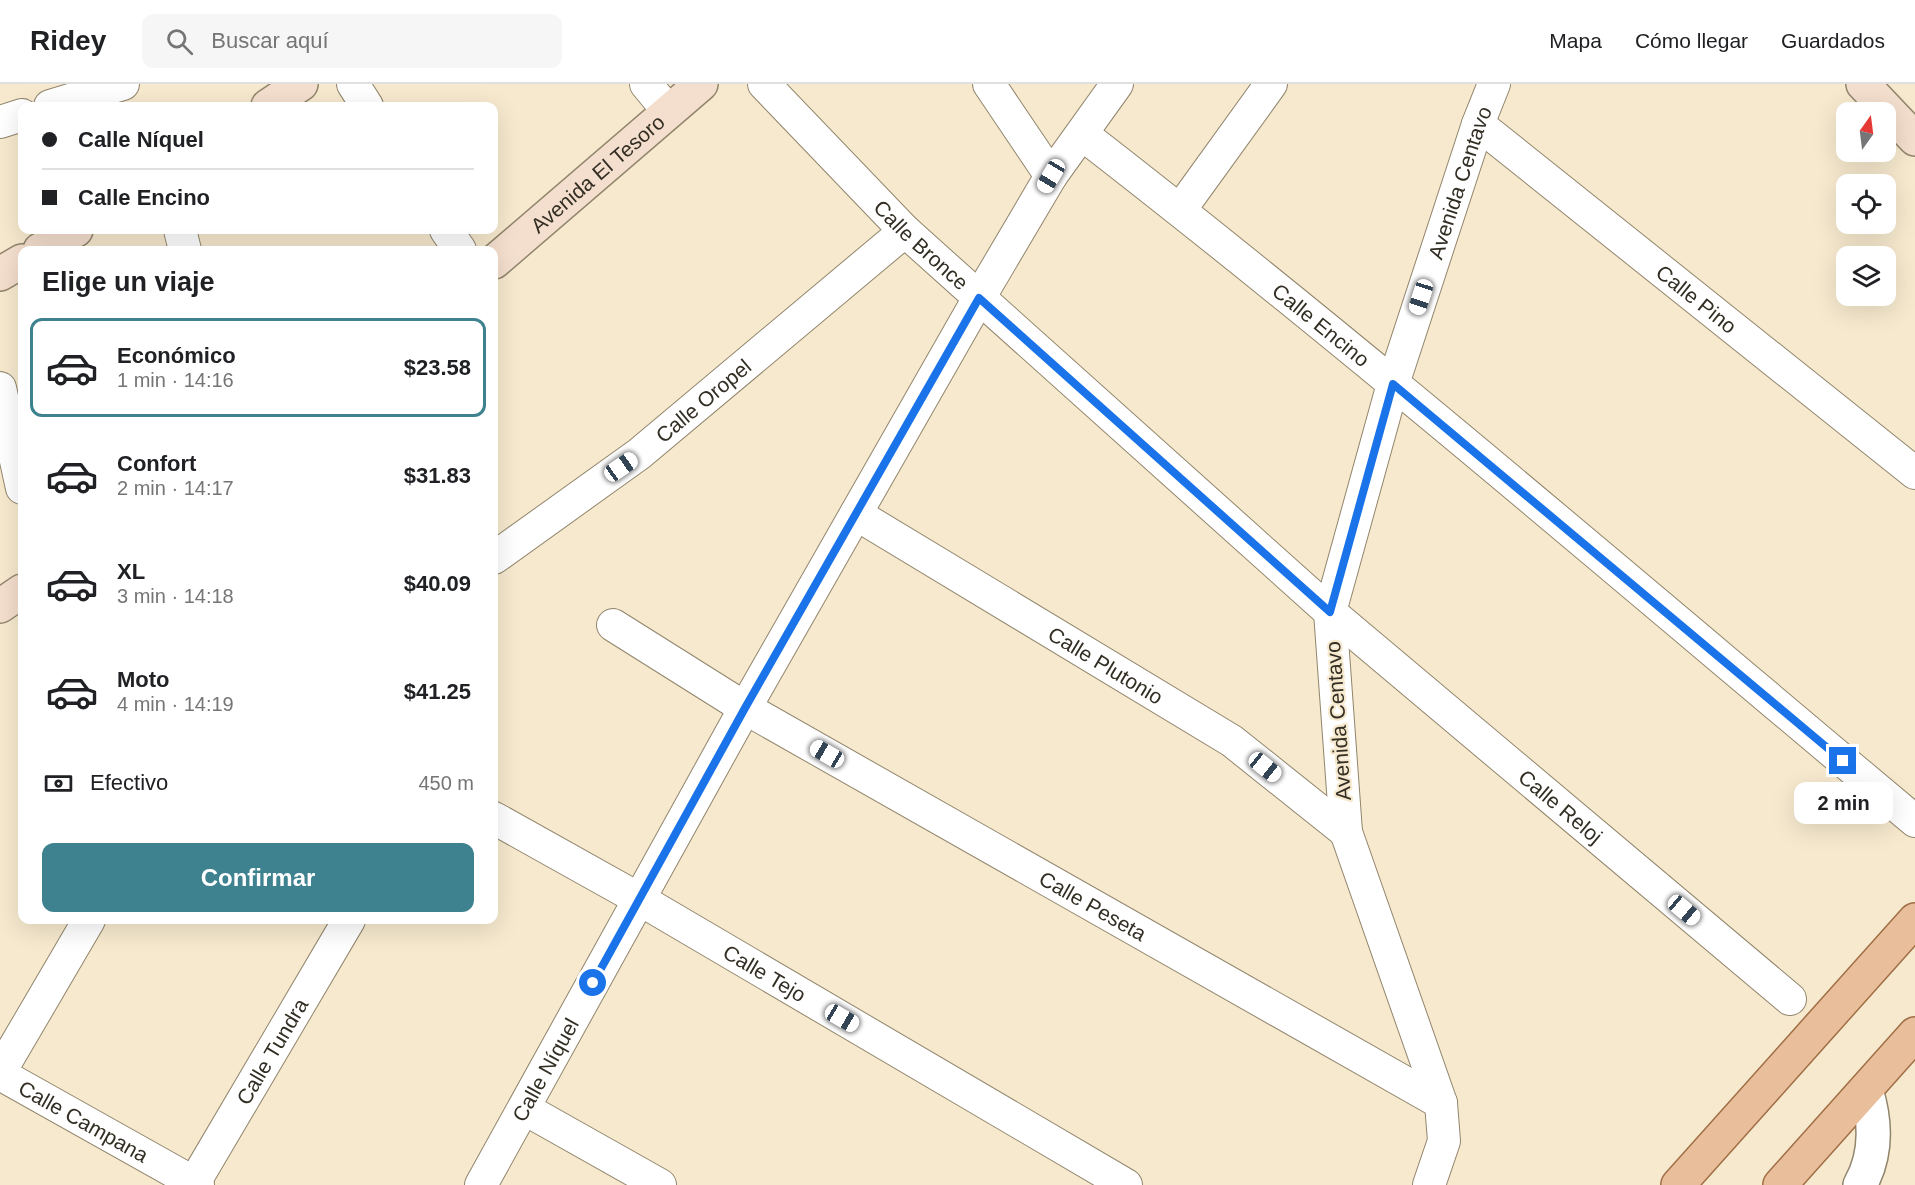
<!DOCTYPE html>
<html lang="es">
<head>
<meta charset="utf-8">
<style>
	body { margin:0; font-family:Arial,sans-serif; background:#f6f6f6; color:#202124; height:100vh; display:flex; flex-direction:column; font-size:22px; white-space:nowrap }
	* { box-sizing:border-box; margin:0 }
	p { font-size:20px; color:#757577 }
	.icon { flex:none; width:33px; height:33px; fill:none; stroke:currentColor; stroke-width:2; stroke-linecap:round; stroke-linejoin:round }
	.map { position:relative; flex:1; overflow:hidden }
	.drawer { position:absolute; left:18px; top:162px; width:480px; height:678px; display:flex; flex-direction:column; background:#fff; border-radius:12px; box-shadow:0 6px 24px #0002 }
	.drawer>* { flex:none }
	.banner { position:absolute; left:18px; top:18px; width:480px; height:132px; border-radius:12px; box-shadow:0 6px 24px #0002; display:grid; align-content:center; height:132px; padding:0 24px; background:#fff }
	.needle { width:39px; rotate:14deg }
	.fabs { position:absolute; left:1836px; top:18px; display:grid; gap:12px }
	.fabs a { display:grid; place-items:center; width:60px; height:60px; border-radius:12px; background:#fff; box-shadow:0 6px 24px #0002; font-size:30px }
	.end { position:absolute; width:27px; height:27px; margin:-14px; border:8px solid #1a73e8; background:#fff; box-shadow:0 0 0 3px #fff }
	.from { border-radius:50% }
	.bubble { position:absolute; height:42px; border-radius:12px; background:#fff; box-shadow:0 6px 24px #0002; font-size:20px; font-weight:600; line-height:42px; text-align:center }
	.car { position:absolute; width:18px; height:36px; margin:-18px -9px; border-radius:8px; box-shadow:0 0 4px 2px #0007; background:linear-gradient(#fff 24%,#345 0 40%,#fff 0 76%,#345 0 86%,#fff 0) }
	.banner b { display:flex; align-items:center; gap:21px; height:57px; font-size:22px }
	.banner b+b { border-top:2px solid #e0e0e0 }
	.banner i { width:15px; height:15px; background:#202124 }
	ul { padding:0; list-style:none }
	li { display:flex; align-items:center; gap:18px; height:99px; margin:0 12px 9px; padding:0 12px; border:3px solid transparent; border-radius:12px }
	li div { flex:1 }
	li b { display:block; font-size:22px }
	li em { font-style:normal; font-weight:600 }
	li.selected { border-color:#3e8290 }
	li>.icon { width:54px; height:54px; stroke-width:1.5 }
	h2 { padding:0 24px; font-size:27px; line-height:72px }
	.pay { display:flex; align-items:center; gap:15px; height:66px; padding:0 24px; font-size:22px }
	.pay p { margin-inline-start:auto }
	.button { display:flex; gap:12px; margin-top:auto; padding:12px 24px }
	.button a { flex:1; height:69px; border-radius:12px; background:#3e8290; color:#fff; font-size:24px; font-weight:600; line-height:69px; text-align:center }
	header { display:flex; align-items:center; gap:36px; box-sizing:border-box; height:84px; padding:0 30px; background:#fff; border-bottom:2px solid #e0e0e0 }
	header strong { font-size:28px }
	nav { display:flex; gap:33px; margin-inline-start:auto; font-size:21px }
	.search { width:420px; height:54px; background:#f6f6f6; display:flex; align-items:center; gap:15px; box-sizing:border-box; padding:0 21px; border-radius:12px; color:#757577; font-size:22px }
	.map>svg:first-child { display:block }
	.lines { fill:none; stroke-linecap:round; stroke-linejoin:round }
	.minor-casing { stroke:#91856c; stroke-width:34 }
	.tertiary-casing { stroke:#91856c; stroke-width:36 }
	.secondary-casing { stroke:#91856c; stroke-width:36 }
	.primary-casing { stroke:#a06f46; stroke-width:36 }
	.minor { stroke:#fff; stroke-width:32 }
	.tertiary { stroke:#fff; stroke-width:33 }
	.secondary { stroke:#f4decd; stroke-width:33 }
	.primary { stroke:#e9be9b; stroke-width:33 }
	.route { stroke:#1a73e8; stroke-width:8 }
	.labels { text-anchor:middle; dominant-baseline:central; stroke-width:4.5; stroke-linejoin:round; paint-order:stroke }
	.street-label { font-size:21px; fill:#332e24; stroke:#f6e9ce }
</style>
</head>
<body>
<header>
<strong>Ridey</strong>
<div class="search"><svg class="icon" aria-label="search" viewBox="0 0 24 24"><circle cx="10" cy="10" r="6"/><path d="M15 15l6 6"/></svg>Buscar aquí</div>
<nav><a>Mapa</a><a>Cómo llegar</a><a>Guardados</a></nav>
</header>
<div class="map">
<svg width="1915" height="1101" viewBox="0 0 1915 1101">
	<rect width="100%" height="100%" fill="#f6e9ce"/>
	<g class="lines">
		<defs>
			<g id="minor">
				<polyline points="353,0 367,22"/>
				<polyline points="646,0 669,28"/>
				<path id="s1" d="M764,0L905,147L1330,528L1790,915"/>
				<polyline points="989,0 1051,92"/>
				<polyline points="50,22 123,0"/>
				<polyline points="0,38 22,31"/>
				<path id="s2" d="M1478,40L1915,389"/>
				<path id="s3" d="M1082,50C1366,270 1639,506 1915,737"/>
				<polyline points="1180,126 1271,0"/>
				<polyline points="180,146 185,166"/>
				<polyline points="446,146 460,166"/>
				<polyline points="0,304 22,404"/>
				<path id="s4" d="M856,430L1232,657L1346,748"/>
				<path id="s5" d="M494,474L639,370L905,147"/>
				<path id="s6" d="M613,541L745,624L1441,1019"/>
				<path id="s7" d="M494,734L639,815L1126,1101"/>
				<polyline points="0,988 89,836"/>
				<path id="s8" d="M0,990L198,1101"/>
				<polyline points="525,1025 660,1101"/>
				<path id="s9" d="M194,1099L349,836"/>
				<path id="s10" d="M481,1101L745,624L979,214L1051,92L1117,0"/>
				<path id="s11" d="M1429,1101L1444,1057L1441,1019L1346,748L1330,528L1393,300L1478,40L1494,0"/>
			</g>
			<path id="tertiary" d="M1860,1101C1877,1071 1876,1038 1866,1006"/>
			<g id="secondary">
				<polyline points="1863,0 1915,55"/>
				<polyline points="268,22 301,0"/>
				<polyline points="40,166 76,146"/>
				<path id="s12" d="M494,178L701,0"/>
				<polyline points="0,190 22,177"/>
				<polyline points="0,522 22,507"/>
			</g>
			<g id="primary">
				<polyline points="1678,1101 1915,836"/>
				<polyline points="1780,1101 1915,950"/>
			</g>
		</defs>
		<!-- minor casing -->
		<use href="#minor" class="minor-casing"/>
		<!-- tertiary casing -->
		<use href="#tertiary" class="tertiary-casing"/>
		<!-- secondary casing -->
		<use href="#secondary" class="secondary-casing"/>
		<!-- primary casing -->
		<use href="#primary" class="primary-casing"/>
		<!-- minor -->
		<use href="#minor" class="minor"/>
		<!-- tertiary -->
		<use href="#tertiary" class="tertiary"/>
		<!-- secondary -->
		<use href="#secondary" class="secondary"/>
		<!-- primary -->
		<use href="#primary" class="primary"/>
	</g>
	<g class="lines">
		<!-- route -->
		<polyline class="route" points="593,899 745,624 979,214 1330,528 1393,300 1843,677"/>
	</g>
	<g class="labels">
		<!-- street labels -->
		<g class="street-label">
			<text stroke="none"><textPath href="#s12" startOffset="136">Avenida El Tesoro</textPath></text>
			<text stroke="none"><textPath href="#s11" startOffset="1041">Avenida Centavo</textPath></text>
			<text stroke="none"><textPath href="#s1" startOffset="225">Calle Bronce</textPath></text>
			<text stroke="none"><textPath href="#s2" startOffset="280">Calle Pino</textPath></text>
			<text stroke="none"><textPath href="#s3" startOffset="306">Calle Encino</textPath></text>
			<text stroke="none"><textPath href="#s5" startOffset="262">Calle Oropel</textPath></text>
			<text stroke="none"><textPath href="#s4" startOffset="292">Calle Plutonio</textPath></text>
			<text transform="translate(1338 637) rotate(-94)">Avenida Centavo</text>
			<text stroke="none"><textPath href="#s1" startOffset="1076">Calle Reloj</textPath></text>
			<text stroke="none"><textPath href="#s6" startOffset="556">Calle Peseta</textPath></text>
			<text stroke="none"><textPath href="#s7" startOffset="312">Calle Tejo</textPath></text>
			<text stroke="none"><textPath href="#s9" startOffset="153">Calle Tundra</textPath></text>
			<text stroke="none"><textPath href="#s10" startOffset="132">Calle Níquel</textPath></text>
			<text stroke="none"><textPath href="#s8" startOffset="96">Calle Campana</textPath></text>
		</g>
	</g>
</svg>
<div class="fabs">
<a><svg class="needle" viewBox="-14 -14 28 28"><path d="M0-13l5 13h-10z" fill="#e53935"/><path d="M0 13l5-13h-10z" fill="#757577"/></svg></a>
<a><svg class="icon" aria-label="locate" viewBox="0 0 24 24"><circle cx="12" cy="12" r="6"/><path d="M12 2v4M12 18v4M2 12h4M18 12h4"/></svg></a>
<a><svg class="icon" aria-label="layers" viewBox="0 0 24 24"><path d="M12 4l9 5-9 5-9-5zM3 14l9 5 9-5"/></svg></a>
</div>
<i class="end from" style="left:593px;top:899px"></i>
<i class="end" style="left:1843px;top:677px"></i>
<div class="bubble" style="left:1794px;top:698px;width:99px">2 min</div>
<i class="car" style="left:1051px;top:92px;rotate:211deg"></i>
<i class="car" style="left:1421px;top:213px;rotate:198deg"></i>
<i class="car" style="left:621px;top:383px;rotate:55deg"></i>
<i class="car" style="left:827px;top:670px;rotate:300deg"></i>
<i class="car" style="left:1265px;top:683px;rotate:129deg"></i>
<i class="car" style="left:1684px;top:826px;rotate:130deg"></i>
<i class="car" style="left:842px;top:934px;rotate:120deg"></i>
<div class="banner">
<b><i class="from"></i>Calle Níquel</b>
<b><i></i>Calle Encino</b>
</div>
<section class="drawer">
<h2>Elige un viaje</h2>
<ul>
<li class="selected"><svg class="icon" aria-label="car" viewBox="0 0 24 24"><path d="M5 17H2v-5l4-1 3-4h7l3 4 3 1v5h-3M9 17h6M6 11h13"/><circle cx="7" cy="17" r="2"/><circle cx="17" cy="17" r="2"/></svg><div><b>Económico</b><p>1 min · 14:16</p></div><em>$23.58</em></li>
<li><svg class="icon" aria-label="car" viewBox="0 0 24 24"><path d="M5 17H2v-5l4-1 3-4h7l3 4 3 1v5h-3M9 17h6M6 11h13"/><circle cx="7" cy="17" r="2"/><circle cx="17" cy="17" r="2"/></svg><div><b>Confort</b><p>2 min · 14:17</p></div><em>$31.83</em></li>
<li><svg class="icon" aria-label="car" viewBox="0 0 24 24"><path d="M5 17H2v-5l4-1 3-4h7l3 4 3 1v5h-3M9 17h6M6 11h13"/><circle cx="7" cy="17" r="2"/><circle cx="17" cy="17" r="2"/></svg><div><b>XL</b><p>3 min · 14:18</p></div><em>$40.09</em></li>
<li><svg class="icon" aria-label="car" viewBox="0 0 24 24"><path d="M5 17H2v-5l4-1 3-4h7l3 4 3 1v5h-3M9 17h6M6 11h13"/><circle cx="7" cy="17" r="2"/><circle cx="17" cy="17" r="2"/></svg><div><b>Moto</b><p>4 min · 14:19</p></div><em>$41.25</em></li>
</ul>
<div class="pay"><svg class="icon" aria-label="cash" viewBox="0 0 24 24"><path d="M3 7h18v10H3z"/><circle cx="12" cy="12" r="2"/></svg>Efectivo<p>450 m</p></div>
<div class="button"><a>Confirmar</a></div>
</section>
</div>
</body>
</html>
